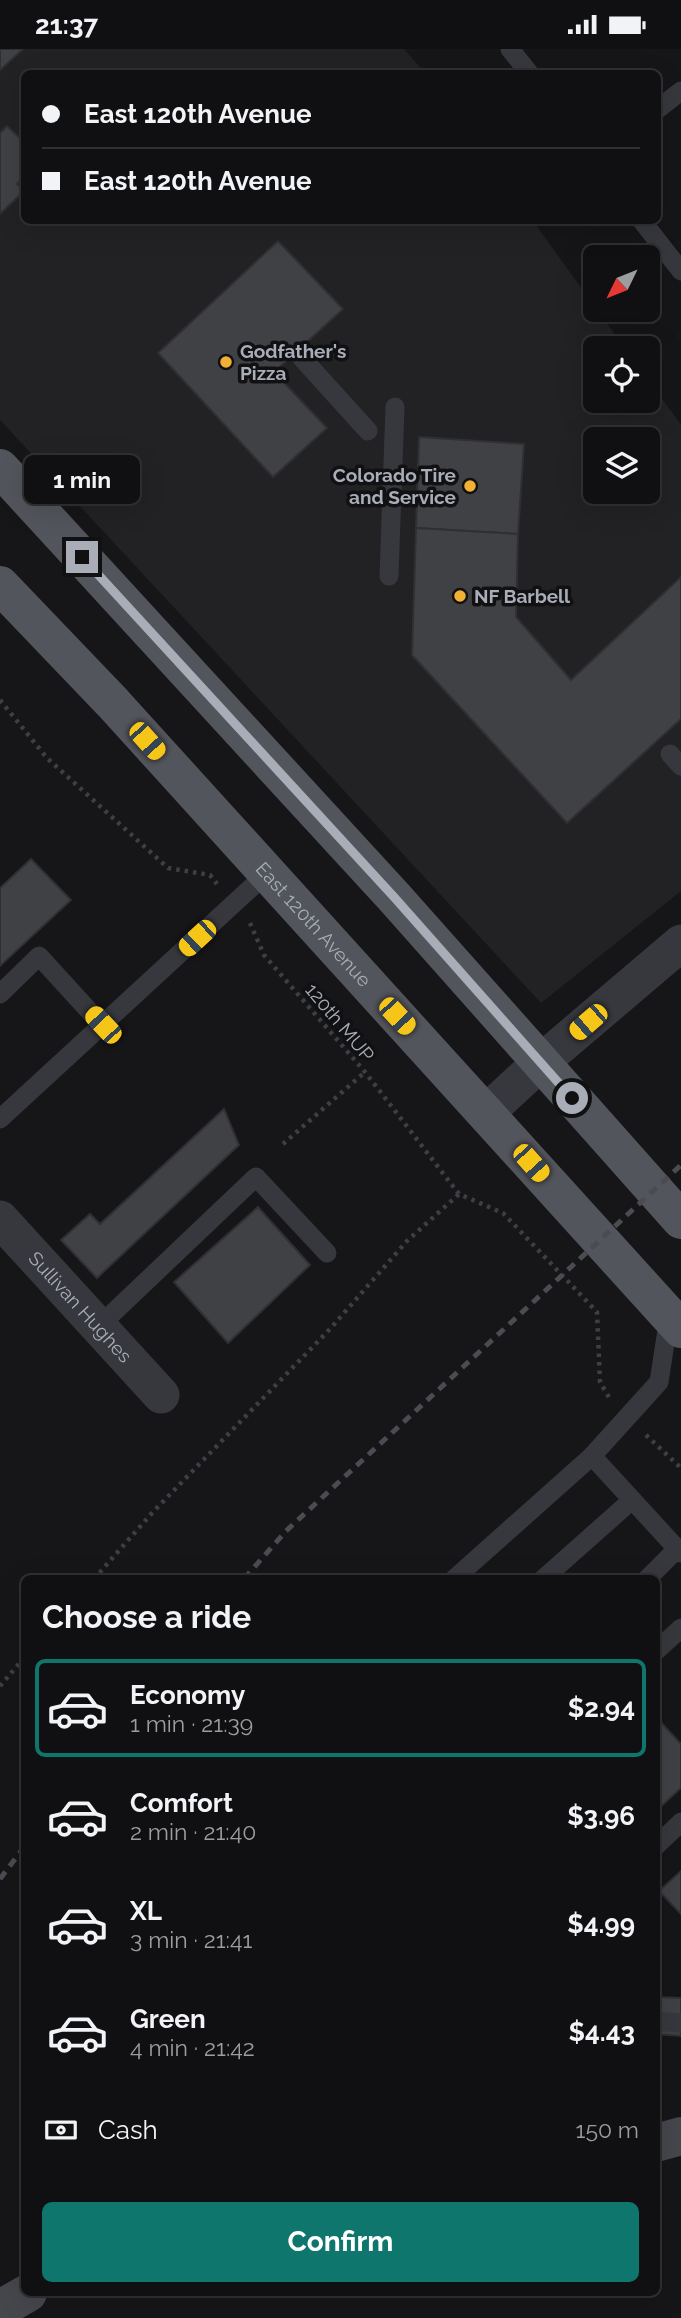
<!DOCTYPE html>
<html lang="en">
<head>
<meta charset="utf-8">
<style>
	body { margin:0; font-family:Raleway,sans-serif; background:#1e1e20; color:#f1f3f6; height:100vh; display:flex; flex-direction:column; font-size:26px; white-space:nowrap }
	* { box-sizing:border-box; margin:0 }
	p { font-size:23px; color:#9c9d9f }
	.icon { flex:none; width:38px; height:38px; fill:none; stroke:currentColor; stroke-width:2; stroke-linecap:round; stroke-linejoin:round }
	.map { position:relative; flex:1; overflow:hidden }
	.sheet { position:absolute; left:21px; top:1526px; width:639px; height:721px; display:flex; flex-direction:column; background:#101012; border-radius:10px; box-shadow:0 7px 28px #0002,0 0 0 2px #303032 }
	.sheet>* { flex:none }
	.top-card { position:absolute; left:21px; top:21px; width:640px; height:154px; border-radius:10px; box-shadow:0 7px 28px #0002,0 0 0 2px #303032; display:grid; align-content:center; height:154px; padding:0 21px; background:#101012 }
	.needle { width:46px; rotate:227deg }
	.controls { position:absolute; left:583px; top:196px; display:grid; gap:14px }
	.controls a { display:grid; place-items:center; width:77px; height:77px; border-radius:10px; background:#101012; box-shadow:0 7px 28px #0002,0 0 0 2px #303032; font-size:35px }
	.end { position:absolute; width:32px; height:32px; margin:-16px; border:9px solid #a8adb8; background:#111; box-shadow:0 0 0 4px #111 }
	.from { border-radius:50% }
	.bubble { position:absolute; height:49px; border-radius:10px; background:#101012; box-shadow:0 7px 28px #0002,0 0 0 2px #303032; font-size:23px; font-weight:700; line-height:49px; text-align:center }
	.car { position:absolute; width:21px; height:42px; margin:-21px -10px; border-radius:9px; box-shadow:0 0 5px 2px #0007; background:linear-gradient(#f5c518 24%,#345 0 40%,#f5c518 0 76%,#345 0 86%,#f5c518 0) }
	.top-card b { display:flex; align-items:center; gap:24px; height:66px; font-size:26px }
	.top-card b+b { border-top:2px solid #303032 }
	.top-card i { width:18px; height:18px; background:#f1f3f6 }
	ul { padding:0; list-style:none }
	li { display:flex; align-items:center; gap:21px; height:98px; margin:0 14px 10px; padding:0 7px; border:4px solid transparent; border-radius:10px }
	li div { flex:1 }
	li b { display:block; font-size:26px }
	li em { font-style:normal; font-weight:700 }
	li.active { border-color:#0f766e }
	li>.icon { width:63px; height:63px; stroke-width:1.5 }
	h2 { padding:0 21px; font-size:32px; line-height:84px }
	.pay { display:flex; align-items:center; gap:18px; height:77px; padding:0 21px; font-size:26px }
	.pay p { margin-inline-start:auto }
	.primary-button { display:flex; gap:14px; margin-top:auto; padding:14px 21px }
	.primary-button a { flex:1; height:80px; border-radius:10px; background:#0f766e; color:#fff; font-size:28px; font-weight:700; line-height:80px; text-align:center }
	.status { display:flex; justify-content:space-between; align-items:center; height:49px; padding:0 35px; background:#101012; direction:ltr }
	.status svg { height:19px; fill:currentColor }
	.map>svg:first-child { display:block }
	.built { fill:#222225; fill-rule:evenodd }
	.building { fill:#404145; stroke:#303034; stroke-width:2 }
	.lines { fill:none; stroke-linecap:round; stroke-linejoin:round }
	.path { stroke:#3d3f44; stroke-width:4.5; stroke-dasharray:3.5 5; stroke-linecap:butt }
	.lane { stroke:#37383d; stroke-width:19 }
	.street { stroke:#37383d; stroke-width:37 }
	.secondary { stroke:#45474d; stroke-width:38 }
	.primary { stroke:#53555c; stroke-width:38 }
	.rail { stroke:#4a4c52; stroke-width:5; stroke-dasharray:9 7; stroke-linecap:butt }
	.route { stroke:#a8adb8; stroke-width:9 }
	.poi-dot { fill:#f2b134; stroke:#111113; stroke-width:2.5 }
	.labels { text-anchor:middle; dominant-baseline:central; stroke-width:7; stroke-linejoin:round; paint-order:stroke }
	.poi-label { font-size:19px; font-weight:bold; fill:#a8adb8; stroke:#111113; text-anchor:start }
	.street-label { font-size:19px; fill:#a8adb8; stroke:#111113 }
</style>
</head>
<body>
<div class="status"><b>21:37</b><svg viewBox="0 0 49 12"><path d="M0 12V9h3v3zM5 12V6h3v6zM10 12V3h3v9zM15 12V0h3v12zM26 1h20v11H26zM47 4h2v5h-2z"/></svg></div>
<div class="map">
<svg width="681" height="2269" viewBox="0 0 681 2269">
	<rect width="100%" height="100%" fill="#161618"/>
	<!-- built -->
	<path class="built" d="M0,0H404L425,24H24V172H533L595,258V261H597L625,299H595V352H648V330L681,376V842L541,954L0,371ZM595,390H648V443H595Z"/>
	<!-- building -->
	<g class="building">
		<polygon points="0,0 23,0 0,21"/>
		<polygon points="7,77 24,93 24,127 17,135 24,142 0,165 0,84"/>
		<polygon points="278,192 343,260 274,323 327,379 273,428 158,304"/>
		<polygon points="419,388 524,395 518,485 416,479"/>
		<polygon points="416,479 518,485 516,568 571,631 681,528 681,670 567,774 412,606"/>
		<polygon points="31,810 71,851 0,917 0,839"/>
		<polygon points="224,1060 239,1096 97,1229 61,1191 90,1165 100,1175"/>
		<polygon points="258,1158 310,1216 228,1294 174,1233"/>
		<polygon points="656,1668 681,1695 681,1739 656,1762"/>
		<polygon points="681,1822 681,1865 659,1842"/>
		<polygon points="656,1948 681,1949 681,1987 656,1985"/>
	</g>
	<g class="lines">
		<!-- path -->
		<g class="path">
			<polyline points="0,651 47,709 168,819 210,826 217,835"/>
			<polyline points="250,874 264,906 365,1023 459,1145 503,1164 597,1263 600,1333 610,1350"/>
			<polyline points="283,1095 365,1023"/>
			<polyline points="646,1386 681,1419"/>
			<polyline points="94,1530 152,1464 330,1280 407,1192 459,1145"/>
			<polyline points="0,1637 24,1609"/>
		</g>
		<!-- lane -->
		<g class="lane">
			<polyline points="510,0 529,24"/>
			<polyline points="658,60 681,42"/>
			<polyline points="642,172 681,222"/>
			<polyline points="301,308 368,382"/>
			<polyline points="389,527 395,358"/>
			<polyline points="670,705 681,717"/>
			<polyline points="0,945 39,907 102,976"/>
			<polyline points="0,1070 267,824"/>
			<polyline points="98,1278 256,1128 327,1204"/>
			<polyline points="592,1407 681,1504"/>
			<polyline points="454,1530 592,1407 659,1333 669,1268"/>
			<polyline points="543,1530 632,1451"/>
			<polyline points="647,1530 677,1500"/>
			<polyline points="656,1602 681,1579"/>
			<polyline points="656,1797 681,1773"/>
			<polyline points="656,1972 681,1974"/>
		</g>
		<!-- street -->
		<g class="street">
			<polyline points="486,1064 540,1014 681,894"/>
			<path id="s1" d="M0,1170L161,1346"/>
		</g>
		<!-- secondary -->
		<g class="secondary">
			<polyline points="656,2094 681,2087"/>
			<polyline points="0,2260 28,2244"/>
		</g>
		<!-- primary -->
		<g class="primary">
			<polyline points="0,419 394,848 681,1171"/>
			<path id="s2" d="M0,536L113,654L681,1280"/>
		</g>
		<!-- rail -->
		<g class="rail">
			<polyline points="244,1530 286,1482 681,1116"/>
			<polyline points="0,1830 24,1798"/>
		</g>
	</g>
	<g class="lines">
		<!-- route -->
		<polyline class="route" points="82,508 394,848 572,1049"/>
	</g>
	<!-- markers -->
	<g class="poi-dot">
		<circle cx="226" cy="313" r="7"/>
		<circle cx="470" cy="437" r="7"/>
		<circle cx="460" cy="547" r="7"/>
	</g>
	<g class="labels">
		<!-- poi labels -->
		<g class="poi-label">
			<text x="240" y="302">Godfather's<tspan x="240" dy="22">Pizza</tspan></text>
			<text x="456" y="426" text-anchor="end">Colorado Tire<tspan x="456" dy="22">and Service</tspan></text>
			<text x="474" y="547">NF Barbell</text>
		</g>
		<!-- street labels -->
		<g class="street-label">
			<text stroke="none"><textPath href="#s2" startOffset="462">East 120th Avenue</textPath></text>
			<text transform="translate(340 973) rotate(50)">120th MUP</text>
			<text stroke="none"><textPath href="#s1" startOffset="119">Sullivan Hughes</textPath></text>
		</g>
	</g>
</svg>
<div class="controls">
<a><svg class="needle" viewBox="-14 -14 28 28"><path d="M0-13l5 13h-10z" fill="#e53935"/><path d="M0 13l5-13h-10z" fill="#9c9d9f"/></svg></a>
<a><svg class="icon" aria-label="locate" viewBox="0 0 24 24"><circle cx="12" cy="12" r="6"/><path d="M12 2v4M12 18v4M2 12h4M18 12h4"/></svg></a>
<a><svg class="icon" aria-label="layers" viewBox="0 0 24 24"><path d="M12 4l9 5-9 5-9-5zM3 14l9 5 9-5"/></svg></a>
</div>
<i class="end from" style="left:572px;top:1049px"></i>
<i class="end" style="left:82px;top:508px"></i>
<div class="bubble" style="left:24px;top:406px;width:116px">1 min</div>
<i class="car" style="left:147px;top:692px;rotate:138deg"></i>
<i class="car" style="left:197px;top:889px;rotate:227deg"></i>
<i class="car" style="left:397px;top:967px;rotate:137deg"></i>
<i class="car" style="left:588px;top:973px;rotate:229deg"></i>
<i class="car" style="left:103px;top:976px;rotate:317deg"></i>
<i class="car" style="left:531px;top:1114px;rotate:138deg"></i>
<div class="top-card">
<b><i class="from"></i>East 120th Avenue</b>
<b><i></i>East 120th Avenue</b>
</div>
<section class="sheet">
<h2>Choose a ride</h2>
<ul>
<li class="active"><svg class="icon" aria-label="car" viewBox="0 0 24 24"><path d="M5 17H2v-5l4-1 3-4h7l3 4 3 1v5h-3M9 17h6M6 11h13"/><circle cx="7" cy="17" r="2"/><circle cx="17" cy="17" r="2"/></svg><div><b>Economy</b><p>1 min · 21:39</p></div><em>$2.94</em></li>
<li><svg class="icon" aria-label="car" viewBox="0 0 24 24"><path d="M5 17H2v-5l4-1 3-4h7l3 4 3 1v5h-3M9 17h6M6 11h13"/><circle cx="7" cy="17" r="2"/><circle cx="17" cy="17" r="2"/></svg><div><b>Comfort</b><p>2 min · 21:40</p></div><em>$3.96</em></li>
<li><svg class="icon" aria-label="car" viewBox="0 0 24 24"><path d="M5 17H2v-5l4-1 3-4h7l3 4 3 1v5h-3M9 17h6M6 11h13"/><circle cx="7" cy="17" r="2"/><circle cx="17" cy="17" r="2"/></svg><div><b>XL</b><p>3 min · 21:41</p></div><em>$4.99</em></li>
<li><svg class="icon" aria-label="car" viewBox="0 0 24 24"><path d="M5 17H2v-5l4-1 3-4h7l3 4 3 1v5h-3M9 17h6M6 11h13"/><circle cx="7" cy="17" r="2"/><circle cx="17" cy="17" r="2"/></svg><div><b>Green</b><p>4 min · 21:42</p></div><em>$4.43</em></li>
</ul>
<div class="pay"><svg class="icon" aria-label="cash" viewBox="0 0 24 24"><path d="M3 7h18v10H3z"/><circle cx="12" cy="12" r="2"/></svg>Cash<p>150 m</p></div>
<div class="primary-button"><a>Confirm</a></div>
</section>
</div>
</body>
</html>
